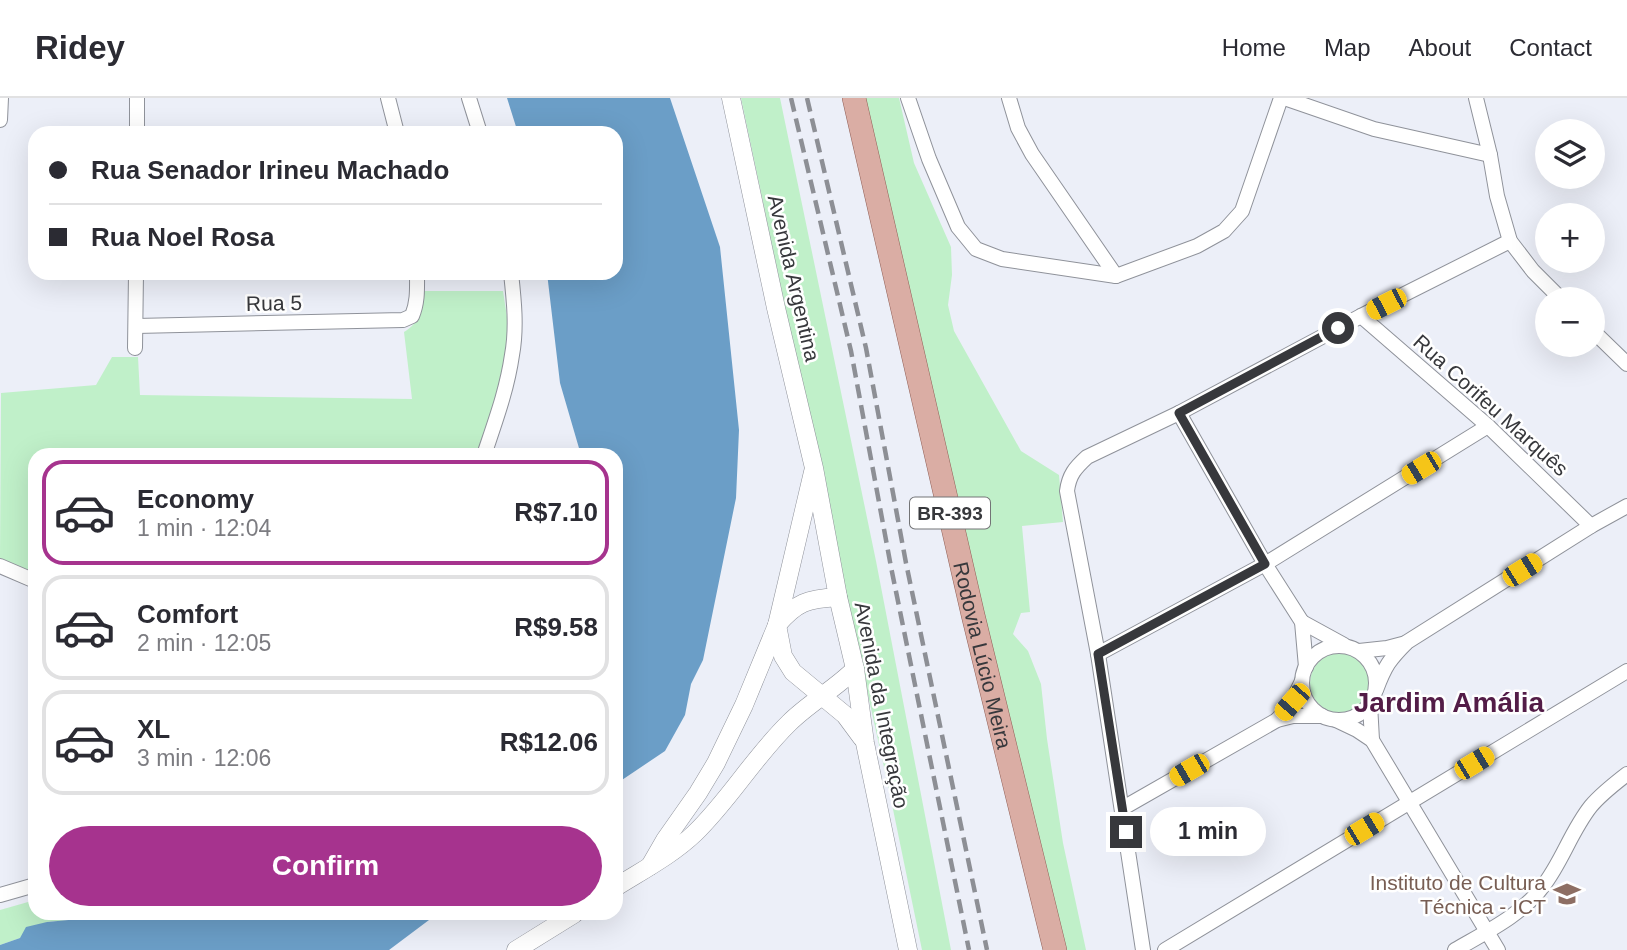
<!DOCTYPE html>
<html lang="en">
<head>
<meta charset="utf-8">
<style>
	body { margin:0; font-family:Arial,sans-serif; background:#f2f2f3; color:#2b2b33; height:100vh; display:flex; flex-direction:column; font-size:26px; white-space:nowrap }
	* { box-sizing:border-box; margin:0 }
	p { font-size:23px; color:#7c7c81 }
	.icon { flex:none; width:38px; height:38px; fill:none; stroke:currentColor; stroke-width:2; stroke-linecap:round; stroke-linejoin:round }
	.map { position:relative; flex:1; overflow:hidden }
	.panel { position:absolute; left:28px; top:350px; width:595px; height:472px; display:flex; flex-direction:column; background:#fff; border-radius:21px; box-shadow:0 7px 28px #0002 }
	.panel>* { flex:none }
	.guide { position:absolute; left:28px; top:28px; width:595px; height:154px; border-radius:21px; box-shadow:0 7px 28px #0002; display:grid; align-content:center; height:154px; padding:0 21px; background:#fff }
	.tools { position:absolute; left:1535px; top:21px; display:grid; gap:14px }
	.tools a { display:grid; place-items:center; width:70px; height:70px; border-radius:50%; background:#fff; box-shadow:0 7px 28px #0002; font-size:35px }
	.end { position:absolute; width:32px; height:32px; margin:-16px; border:9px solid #37383c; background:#fff; box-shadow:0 0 0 4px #fff }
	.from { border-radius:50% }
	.bubble { position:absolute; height:49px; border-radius:24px; background:#fff; box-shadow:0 7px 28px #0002; font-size:23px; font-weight:800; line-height:49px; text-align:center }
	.car { position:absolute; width:21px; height:42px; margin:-21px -10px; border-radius:9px; box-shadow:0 0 5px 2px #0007; background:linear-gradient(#f5c518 24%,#345 0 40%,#f5c518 0 76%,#345 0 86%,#f5c518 0) }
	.guide b { display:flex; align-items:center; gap:24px; height:66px; font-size:26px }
	.guide b+b { border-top:2px solid #e1e1e2 }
	.guide i { width:18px; height:18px; background:#2b2b33 }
	ul { padding:12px 0 0; list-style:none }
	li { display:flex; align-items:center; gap:21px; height:105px; margin:0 14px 10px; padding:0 7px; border:4px solid #e1e1e2; border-radius:21px }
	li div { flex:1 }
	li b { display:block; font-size:26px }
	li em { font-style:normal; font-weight:800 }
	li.on { border-color:#a6338e }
	li>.icon { width:63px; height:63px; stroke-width:1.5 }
	.button { display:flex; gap:14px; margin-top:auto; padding:14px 21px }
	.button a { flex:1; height:80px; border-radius:42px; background:#a6338e; color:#fff; font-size:28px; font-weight:800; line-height:80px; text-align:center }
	header { display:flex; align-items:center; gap:42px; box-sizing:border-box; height:98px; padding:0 35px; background:#fff; border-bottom:2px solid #e1e1e2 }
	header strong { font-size:33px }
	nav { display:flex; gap:38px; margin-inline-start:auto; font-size:24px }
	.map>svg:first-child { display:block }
	.green { fill:#c0f0c9 }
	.water { fill:#6b9ec7 }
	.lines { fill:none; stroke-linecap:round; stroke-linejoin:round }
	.minor-casing { stroke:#8f929a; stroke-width:16 }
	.tertiary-casing { stroke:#8f929a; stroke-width:19 }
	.primary-casing { stroke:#916159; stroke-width:24 }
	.minor { stroke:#fff; stroke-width:14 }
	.tertiary { stroke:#fff; stroke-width:18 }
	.primary { stroke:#daada4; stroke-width:23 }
	.rail { stroke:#8d8f95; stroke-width:4.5; stroke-dasharray:14 7; stroke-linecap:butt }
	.route { stroke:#37383c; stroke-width:9 }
	.labels { text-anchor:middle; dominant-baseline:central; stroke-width:5; stroke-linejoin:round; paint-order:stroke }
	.shield { fill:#fff; stroke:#737476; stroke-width:2 }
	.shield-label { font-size:19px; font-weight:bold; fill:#37383c }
	.street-label { font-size:21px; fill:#37383c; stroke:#fff }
	.education-label { font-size:21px; fill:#785e54; stroke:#fff; text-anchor:end }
	.district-label { font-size:28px; font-weight:bold; fill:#531c47; stroke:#fff }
</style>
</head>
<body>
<header>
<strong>Ridey</strong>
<nav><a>Home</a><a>Map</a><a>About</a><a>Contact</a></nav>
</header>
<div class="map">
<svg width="1627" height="852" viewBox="0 0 1627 852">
	<rect width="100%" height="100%" fill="#eceff8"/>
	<!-- green -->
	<g class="green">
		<polygon points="741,0 780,0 876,463 951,852 922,852 888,687 842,480"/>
		<polygon points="862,0 899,0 914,65 951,149 952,177 948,207 954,233 1021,353 1059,377 1063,424 1022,428 1030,514 1021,515 1013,536 1028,553 1041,586 1047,641 1063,745 1086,852 1064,852"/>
		<path d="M424,193H503L507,219L508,264L479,357H35V475L0,460L1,295L96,287L112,259H138L140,297L412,301L404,234C420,225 422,210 424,193Z"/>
		<circle cx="1340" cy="585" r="30"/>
		<polygon points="35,802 35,816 87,816 79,821 47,824 20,840 0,847 0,812"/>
	</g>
	<!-- water -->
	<g class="water">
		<polygon points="507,0 670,0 720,149 739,332 736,400 703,562 691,586 685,617 665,653 616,686 616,357 581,357 560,285 547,175 616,175 616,35 518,35"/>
		<polygon points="87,816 437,816 389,852 0,852 0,847 20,840 26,829 47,824 79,821"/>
	</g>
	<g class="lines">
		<defs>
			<g id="minor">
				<polyline points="137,0 137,35"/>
				<polyline points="388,0 397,35"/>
				<polyline points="469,0 480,35"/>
				<polyline points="908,0 929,61 958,129 976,151 1002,161 1116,178 1197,148 1224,133 1242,113 1281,0"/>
				<polyline points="1009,0 1018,30 1032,56 1116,178"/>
				<polyline points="1284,0 1374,31 1490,57"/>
				<polyline points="1476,0 1490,57 1497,98 1510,143 1533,173 1561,201"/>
				<polyline points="0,22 1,0"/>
				<polyline points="1361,218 1488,328 1591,428"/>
				<path d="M136,228L403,222L412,218C418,204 417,190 417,175"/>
				<polyline points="1592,232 1627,266"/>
				<polyline points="135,250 136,175"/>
				<polyline points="1179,315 1265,466 1302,524 1306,569"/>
				<path d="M484,357C495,324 507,292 512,257C517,230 514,202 511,175"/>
				<polyline points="0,468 35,483"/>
				<polyline points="1302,524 1344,547"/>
				<circle cx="1339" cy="585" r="37"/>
				<polyline points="1359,553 1387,550 1406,545"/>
				<polyline points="1098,556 1265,466 1488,328"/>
				<path d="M1376,592C1385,568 1389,562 1407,544L1591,428L1627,408"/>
				<polyline points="1370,606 1372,642"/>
				<polyline points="1277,622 1292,604 1302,583"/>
				<polyline points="1336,622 1357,632 1372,642 1498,852"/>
				<polyline points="1123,710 1277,622 1293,618 1322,618"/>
				<polyline points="0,797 35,787"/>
				<path d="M1143,852L1098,556L1067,393C1069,377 1075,370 1087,359L1179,315L1361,218L1510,143"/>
				<polyline points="1165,852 1627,573"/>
				<path d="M1455,852C1486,834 1522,817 1543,788C1562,764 1571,733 1591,708C1601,696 1614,686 1627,676"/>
			</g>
			<g id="tertiary">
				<polyline points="731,0 776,210 814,370 838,499 855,571 865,645 908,852"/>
				<polyline points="777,527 783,558 793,574 845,617 862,640"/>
				<path d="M777,527C797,504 807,501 838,499"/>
				<polyline points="650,768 665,742 698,695 716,665 744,607 777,527 813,374"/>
				<path d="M616,789C643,772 672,757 695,735C730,701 754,659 789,625C809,605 835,591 855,571"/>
				<polyline points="516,852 574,816"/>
			</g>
			<g id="primary">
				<path id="s1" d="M854,0L973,517L1055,852"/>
			</g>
		</defs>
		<!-- minor casing -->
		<use href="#minor" class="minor-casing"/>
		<!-- tertiary casing -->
		<use href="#tertiary" class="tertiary-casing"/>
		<!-- primary casing -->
		<use href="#primary" class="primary-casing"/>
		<!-- minor -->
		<use href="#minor" class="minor"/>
		<!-- tertiary -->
		<use href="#tertiary" class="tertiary"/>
		<!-- primary -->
		<use href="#primary" class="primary"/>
		<!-- rail -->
		<g class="rail">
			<polyline points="791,0 851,253 891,469 969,852"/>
			<polyline points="807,0 866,250 906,465 987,852"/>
		</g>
	</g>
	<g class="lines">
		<!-- route -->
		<polyline class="route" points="1126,734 1098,556 1265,466 1179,315 1338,230"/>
	</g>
	<!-- icons -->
	<defs>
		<symbol id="school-bare" viewBox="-9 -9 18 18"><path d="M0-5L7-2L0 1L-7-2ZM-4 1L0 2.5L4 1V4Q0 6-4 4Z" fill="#8d6e63" stroke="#fff" stroke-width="2.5" paint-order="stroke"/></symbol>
	</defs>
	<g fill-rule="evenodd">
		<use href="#school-bare" x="1548" y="777" width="38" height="38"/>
	</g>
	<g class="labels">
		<!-- shield labels -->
		<rect class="shield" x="910" y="399.5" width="80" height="31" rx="5"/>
		<g class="shield-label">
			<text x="950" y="415">BR-393</text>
		</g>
		<!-- street labels -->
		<g class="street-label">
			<text transform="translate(794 180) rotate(77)">Avenida Argentina</text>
			<text transform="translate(274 205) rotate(-1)">Rua 5</text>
			<text transform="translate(1491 307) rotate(42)">Rua Corifeu Marquês</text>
			<text stroke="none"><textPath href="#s1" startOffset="572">Rodovia Lúcio Meira</textPath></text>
			<text transform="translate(882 607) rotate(79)">Avenida da Integração</text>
		</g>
		<!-- education labels -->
		<g class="education-label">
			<text x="1546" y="784">Instituto de Cultura<tspan x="1546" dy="24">Técnica - ICT</tspan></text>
		</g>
		<!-- district labels -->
		<g class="district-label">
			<text x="1449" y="604">Jardim Amália</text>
		</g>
	</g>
</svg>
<div class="tools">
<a><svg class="icon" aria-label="layers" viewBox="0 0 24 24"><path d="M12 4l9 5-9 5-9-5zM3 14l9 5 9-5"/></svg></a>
<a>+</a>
<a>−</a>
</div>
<i class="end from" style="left:1338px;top:230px"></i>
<i class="end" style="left:1126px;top:734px"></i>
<div class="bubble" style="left:1150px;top:709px;width:116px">1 min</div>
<i class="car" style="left:1386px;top:206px;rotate:243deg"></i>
<i class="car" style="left:1421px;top:370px;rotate:239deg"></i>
<i class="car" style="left:1522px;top:472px;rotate:58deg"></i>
<i class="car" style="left:1292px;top:604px;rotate:221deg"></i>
<i class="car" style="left:1474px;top:665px;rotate:59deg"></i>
<i class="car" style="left:1189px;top:672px;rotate:240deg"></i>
<i class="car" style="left:1364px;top:731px;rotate:59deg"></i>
<div class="guide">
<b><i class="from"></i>Rua Senador Irineu Machado</b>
<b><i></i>Rua Noel Rosa</b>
</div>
<section class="panel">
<ul>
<li class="on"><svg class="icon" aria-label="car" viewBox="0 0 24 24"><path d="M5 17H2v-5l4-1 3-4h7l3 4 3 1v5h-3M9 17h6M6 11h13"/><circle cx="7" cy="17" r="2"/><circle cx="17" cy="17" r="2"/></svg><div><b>Economy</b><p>1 min · 12:04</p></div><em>R$7.10</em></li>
<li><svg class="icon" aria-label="car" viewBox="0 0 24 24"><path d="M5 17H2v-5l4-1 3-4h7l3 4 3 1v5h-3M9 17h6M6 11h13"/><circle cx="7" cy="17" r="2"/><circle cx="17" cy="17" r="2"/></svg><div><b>Comfort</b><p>2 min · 12:05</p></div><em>R$9.58</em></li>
<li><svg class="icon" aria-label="car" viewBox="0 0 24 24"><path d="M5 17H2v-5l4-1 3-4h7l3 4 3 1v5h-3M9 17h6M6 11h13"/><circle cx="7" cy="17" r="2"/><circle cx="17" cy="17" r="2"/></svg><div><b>XL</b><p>3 min · 12:06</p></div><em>R$12.06</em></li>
</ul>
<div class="button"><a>Confirm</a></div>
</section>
</div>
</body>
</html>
